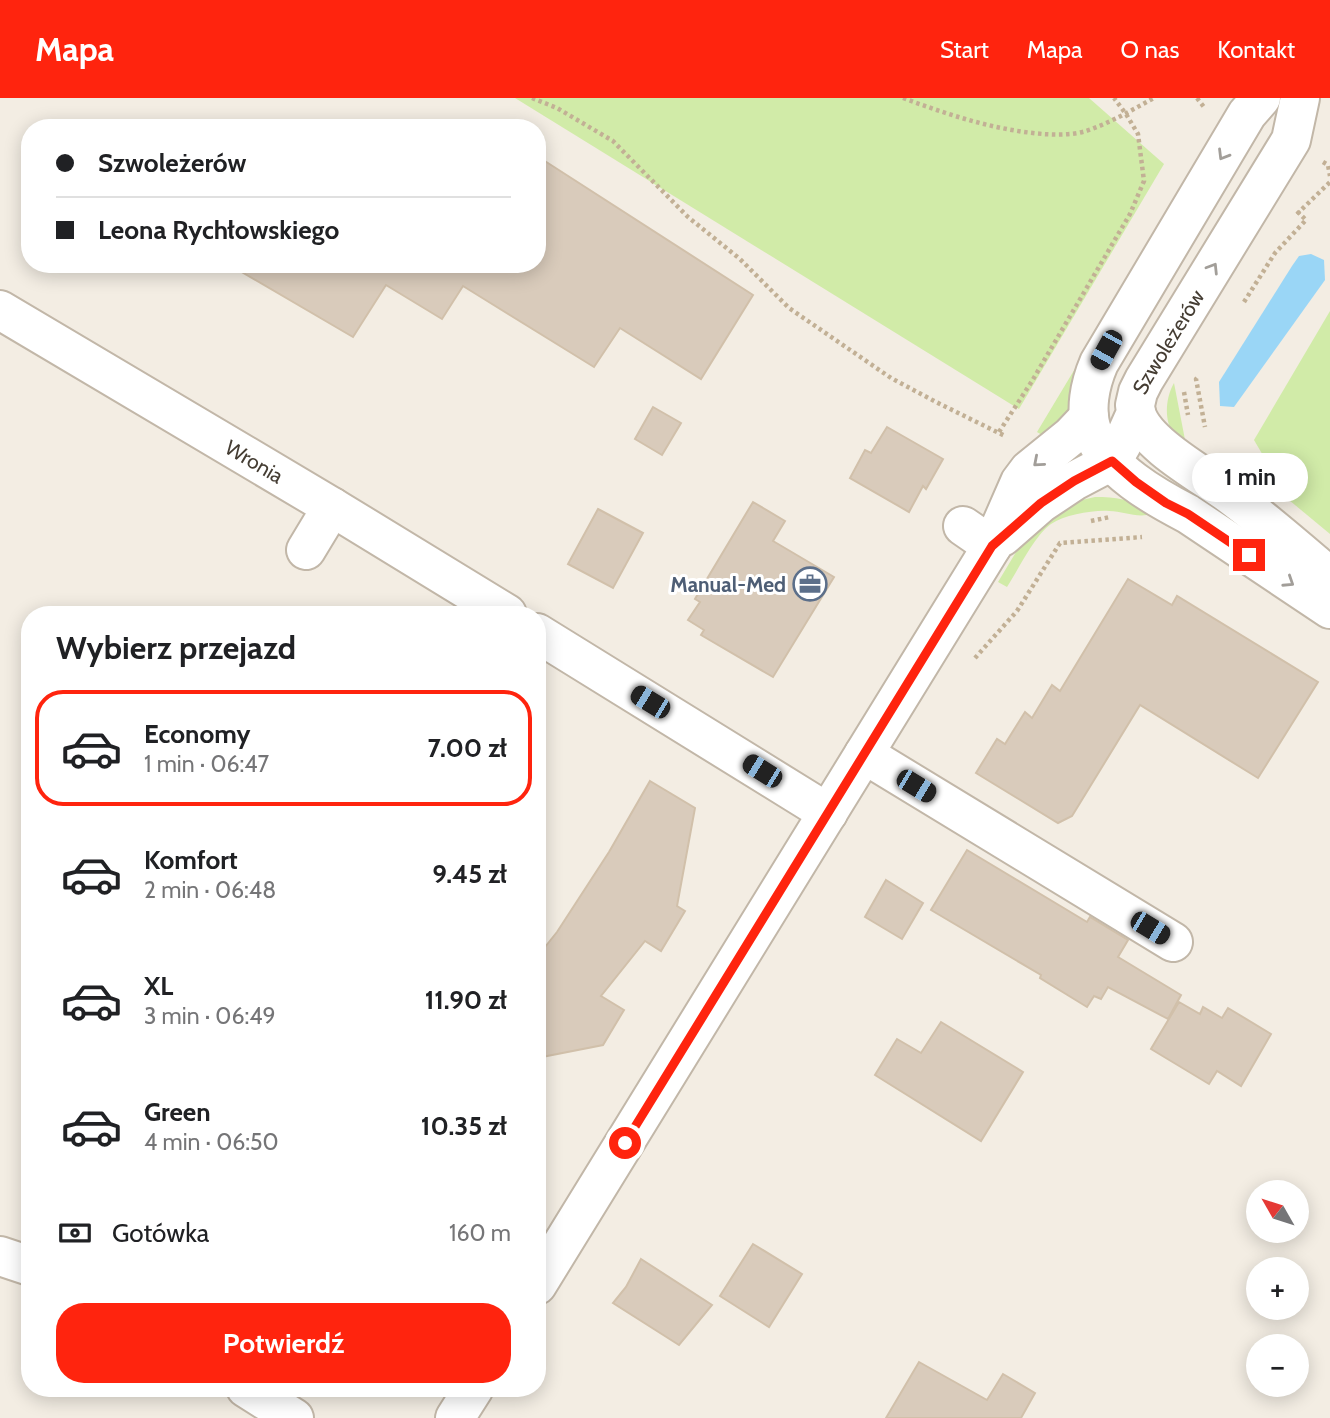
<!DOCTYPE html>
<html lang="pl">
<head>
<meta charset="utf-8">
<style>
	body { margin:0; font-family:Cabin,sans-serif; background:#f2f2f2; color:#202124; height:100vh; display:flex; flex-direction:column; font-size:26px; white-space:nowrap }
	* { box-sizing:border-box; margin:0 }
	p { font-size:23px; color:#757577 }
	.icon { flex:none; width:38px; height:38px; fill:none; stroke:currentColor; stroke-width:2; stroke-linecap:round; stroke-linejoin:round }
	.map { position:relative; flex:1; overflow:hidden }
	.sheet { position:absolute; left:21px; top:508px; width:525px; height:791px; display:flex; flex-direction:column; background:#fff; border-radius:28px; box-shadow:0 4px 18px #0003 }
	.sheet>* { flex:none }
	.top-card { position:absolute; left:21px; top:21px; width:525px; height:154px; border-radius:28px; box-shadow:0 4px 18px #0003; display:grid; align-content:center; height:154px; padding:0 35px; background:#fff }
	.needle { width:46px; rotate:309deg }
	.tools { position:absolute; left:1246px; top:1082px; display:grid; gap:14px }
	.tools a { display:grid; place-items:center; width:63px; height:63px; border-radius:50%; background:#fff; box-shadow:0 4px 18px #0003; font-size:35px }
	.end { position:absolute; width:32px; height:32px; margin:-16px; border:9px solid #ff240e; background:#fff; box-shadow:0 0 0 4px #fff }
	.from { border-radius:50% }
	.bubble { position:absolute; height:49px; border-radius:24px; background:#fff; box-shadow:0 4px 18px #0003; font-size:23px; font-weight:700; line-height:49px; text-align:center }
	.car { position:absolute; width:21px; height:42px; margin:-21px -10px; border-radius:9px; box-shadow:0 0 5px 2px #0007; background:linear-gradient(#222 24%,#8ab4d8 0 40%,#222 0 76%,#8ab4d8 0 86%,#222 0) }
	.top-card b { display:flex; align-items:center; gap:24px; height:66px; font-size:26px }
	.top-card b+b { border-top:2px solid #e0e0e0 }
	.top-card i { width:18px; height:18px; background:#202124 }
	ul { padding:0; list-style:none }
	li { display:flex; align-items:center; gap:21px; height:116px; margin:0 14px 10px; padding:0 21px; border:4px solid transparent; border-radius:28px }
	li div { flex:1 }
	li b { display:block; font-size:26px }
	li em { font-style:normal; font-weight:700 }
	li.active { border-color:#ff240e }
	li>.icon { width:63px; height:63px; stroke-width:1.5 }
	h2 { padding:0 35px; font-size:32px; line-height:84px }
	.pay { display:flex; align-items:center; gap:18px; height:77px; padding:0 35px; font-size:26px }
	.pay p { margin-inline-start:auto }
	.action { display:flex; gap:14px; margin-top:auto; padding:14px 35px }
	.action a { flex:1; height:80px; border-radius:28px; background:#ff240e; color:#fff; font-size:28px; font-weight:700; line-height:80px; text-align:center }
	header { display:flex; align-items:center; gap:42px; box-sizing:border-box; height:98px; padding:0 35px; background:#ff240e; color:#fff }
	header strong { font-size:33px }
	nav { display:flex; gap:38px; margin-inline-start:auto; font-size:24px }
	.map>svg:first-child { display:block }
	.green { fill:#d1eba8 }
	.water { fill:#9ad6f6 }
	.building { fill:#d9cbbb; stroke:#d1c0aa; stroke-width:2 }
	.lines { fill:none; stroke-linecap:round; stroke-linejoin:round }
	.minor-casing { stroke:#c2b7a8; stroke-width:42 }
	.path { stroke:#c2b095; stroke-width:4.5; stroke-dasharray:3.5 3.5; stroke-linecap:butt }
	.minor { stroke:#fff; stroke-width:38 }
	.oneway { stroke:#a29e99 }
	.route { stroke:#ff240e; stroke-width:9 }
	.labels { text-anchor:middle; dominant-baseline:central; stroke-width:6; stroke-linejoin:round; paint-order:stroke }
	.street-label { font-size:21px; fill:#453d33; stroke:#fff }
	.service-label { font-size:21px; font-weight:bold; fill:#4e5e75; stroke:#fff; text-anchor:end }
</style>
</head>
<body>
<header>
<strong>Mapa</strong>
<nav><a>Start</a><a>Mapa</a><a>O nas</a><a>Kontakt</a></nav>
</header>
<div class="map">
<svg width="1330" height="1320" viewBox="0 0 1330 1320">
	<rect width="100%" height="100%" fill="#f3ede3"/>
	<!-- green -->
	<g class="green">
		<polygon points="515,0 1089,0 1164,66 1019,311"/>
		<polygon points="1330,213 1330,436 1289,402 1254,342"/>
		<polygon points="1082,259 1074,304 1051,336 1042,337 1037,334"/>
		<path d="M1174,285L1187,352C1182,346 1176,340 1172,334C1164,319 1166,299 1174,285Z"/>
		<path d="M1095,399C1116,399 1130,401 1150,412L1147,417C1134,419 1122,413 1109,413C1092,412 1065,417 1051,426C1035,437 1018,472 1007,489L998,484L1022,444L1073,404Z"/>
	</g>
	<!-- water -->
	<polygon class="water" points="1311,156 1324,162 1325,182 1234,309 1220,308 1219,284 1292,168 1299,158"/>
	<!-- building -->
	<g class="building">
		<polygon points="537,58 753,197 701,281 620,230 594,269 463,188 442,221 386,187 353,239 228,166 537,166"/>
		<polygon points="653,309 681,325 662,357 635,341"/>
		<polygon points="887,329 943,361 926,391 923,388 909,414 850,380 865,352 871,355"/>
		<polygon points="753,404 785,423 773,443 834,479 773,579 701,537 704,532 688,522 700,504 695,501"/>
		<polygon points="598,411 643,435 613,490 568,466"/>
		<polygon points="1128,481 1172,507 1177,498 1318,584 1258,680 1140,607 1072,718 1058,725 976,675 997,641 1005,646 1025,614 1032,620 1052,587 1060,593"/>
		<polygon points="650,683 695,710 677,808 685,813 661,853 645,843 601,898 624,912 603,947 537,960 537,859 557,834 609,754"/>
		<polygon points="967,752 1087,824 1090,819 1128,842 1118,859 1181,897 1168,921 1108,889 1101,901 1094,898 1087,909 1040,880 1041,877 931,812"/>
		<polygon points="886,782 923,805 902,841 865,819"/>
		<polygon points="1179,904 1200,916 1203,909 1222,920 1228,910 1271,936 1241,988 1217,973 1209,986 1151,951"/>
		<polygon points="941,924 1023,974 981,1043 875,977 897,941 921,955"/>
		<polygon points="753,1146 802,1176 769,1229 720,1198"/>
		<polygon points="641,1161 712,1207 679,1247 613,1205 626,1189"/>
		<polygon points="919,1264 987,1302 1003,1276 1035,1295 1021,1320 886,1320"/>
	</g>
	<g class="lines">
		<defs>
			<g id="minor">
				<path d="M1261,0L1247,16L1099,265C1090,286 1084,313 1093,335C1107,372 1155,399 1188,416L1330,511"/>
				<path id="s1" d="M0,212L332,409L507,516"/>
				<path d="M1136,315C1145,346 1203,377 1229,396C1264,422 1297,451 1330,479"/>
				<polyline points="963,428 992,448"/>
				<path id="s2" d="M1002,439L1041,405L1074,383L1112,363L1122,346L1136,315L1135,307L1138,294L1144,282L1291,42L1300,0"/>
				<polyline points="306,452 332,409"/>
				<polyline points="537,535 828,715"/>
				<polyline points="864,656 1173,844"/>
				<polyline points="0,1158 30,1168"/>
				<polyline points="537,1187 992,448 1020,384 1029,372 1071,338 1089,319"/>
				<polyline points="246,1290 294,1320"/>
				<polyline points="455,1320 474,1290"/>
			</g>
		</defs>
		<!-- minor casing -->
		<use href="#minor" class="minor-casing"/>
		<!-- path -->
		<g class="path">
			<polyline points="532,0 557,10 613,43 688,119 740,161 789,210 891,280 936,304 1005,338"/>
			<path d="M903,0C949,17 994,32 1043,36C1057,37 1073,37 1086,33C1110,25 1132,12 1154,0"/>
			<polyline points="1197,0 1204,9"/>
			<polyline points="1323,64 1328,67 1330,78"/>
			<polyline points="1297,116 1330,84"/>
			<polyline points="1244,204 1275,155 1306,122 1296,112"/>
			<polyline points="1197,280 1196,281 1205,329"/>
			<polyline points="1184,294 1188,317"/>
			<polyline points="999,334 1032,283 1130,116 1144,83 1138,36 1126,16 1114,0"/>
			<polyline points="1091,423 1110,419"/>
			<polyline points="975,560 1017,513 1060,445 1142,439"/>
			<polyline points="537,1238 543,1228"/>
		</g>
		<!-- minor -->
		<use href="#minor" class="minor"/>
	</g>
	<!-- one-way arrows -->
	<defs><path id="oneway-chevron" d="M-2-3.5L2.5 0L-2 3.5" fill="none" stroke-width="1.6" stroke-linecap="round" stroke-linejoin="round" transform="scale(1.75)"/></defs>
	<g class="oneway">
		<use href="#oneway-chevron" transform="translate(1223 57) rotate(121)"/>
		<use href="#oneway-chevron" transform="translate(1213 170) rotate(-58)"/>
		<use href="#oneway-chevron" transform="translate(1038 364) rotate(139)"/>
		<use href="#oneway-chevron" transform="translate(1289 484) rotate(33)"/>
	</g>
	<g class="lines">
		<!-- route -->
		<polyline class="route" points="625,1045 992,448 1041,405 1074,383 1112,363 1136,384 1166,405 1188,416 1249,457"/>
	</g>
	<!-- icons -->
	<defs>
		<symbol id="office-ring" viewBox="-11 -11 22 22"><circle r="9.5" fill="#fff" stroke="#5c6f8a" stroke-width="1.5"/><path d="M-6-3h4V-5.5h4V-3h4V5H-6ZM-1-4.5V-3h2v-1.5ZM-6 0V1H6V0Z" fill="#5c6f8a"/></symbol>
	</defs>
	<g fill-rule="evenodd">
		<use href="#office-ring" x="791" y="467" width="38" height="38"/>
	</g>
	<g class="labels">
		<!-- street labels -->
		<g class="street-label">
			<text stroke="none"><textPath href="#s2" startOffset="268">Szwoleżerów</textPath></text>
			<text stroke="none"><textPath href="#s1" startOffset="296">Wronia</textPath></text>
		</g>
		<!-- service labels -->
		<g class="service-label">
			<text x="786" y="486">Manual-Med</text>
		</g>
	</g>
</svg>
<div class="tools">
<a><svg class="needle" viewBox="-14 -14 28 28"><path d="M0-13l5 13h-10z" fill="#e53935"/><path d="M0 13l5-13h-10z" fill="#757577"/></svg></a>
<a>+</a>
<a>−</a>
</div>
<i class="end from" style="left:625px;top:1045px"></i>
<i class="end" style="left:1249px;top:457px"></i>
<div class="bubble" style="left:1192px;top:355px;width:116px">1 min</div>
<i class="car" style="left:1106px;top:252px;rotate:209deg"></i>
<i class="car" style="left:650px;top:604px;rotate:301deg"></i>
<i class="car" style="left:762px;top:673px;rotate:302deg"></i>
<i class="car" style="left:916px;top:688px;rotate:121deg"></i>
<i class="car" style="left:1150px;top:830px;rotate:121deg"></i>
<div class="top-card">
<b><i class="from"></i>Szwoleżerów</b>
<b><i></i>Leona Rychłowskiego</b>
</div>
<section class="sheet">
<h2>Wybierz przejazd</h2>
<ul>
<li class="active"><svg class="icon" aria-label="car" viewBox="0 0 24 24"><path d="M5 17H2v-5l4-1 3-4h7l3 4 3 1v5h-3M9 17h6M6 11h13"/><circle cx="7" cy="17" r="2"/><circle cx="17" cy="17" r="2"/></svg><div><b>Economy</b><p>1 min · 06:47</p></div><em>7.00 zł</em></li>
<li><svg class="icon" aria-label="car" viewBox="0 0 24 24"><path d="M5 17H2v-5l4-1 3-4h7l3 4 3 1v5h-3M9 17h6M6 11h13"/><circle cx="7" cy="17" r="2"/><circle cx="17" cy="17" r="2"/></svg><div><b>Komfort</b><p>2 min · 06:48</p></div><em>9.45 zł</em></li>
<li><svg class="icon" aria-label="car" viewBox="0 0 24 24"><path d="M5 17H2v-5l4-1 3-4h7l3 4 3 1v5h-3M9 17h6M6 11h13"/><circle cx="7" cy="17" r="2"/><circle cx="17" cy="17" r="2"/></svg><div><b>XL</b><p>3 min · 06:49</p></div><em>11.90 zł</em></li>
<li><svg class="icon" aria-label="car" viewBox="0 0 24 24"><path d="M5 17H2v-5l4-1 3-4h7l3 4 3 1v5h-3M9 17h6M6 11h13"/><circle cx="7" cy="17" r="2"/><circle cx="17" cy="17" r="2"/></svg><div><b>Green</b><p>4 min · 06:50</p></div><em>10.35 zł</em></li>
</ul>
<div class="pay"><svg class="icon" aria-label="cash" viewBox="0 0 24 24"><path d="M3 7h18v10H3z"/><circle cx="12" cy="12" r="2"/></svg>Gotówka<p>160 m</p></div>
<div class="action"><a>Potwierdź</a></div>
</section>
</div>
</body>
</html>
